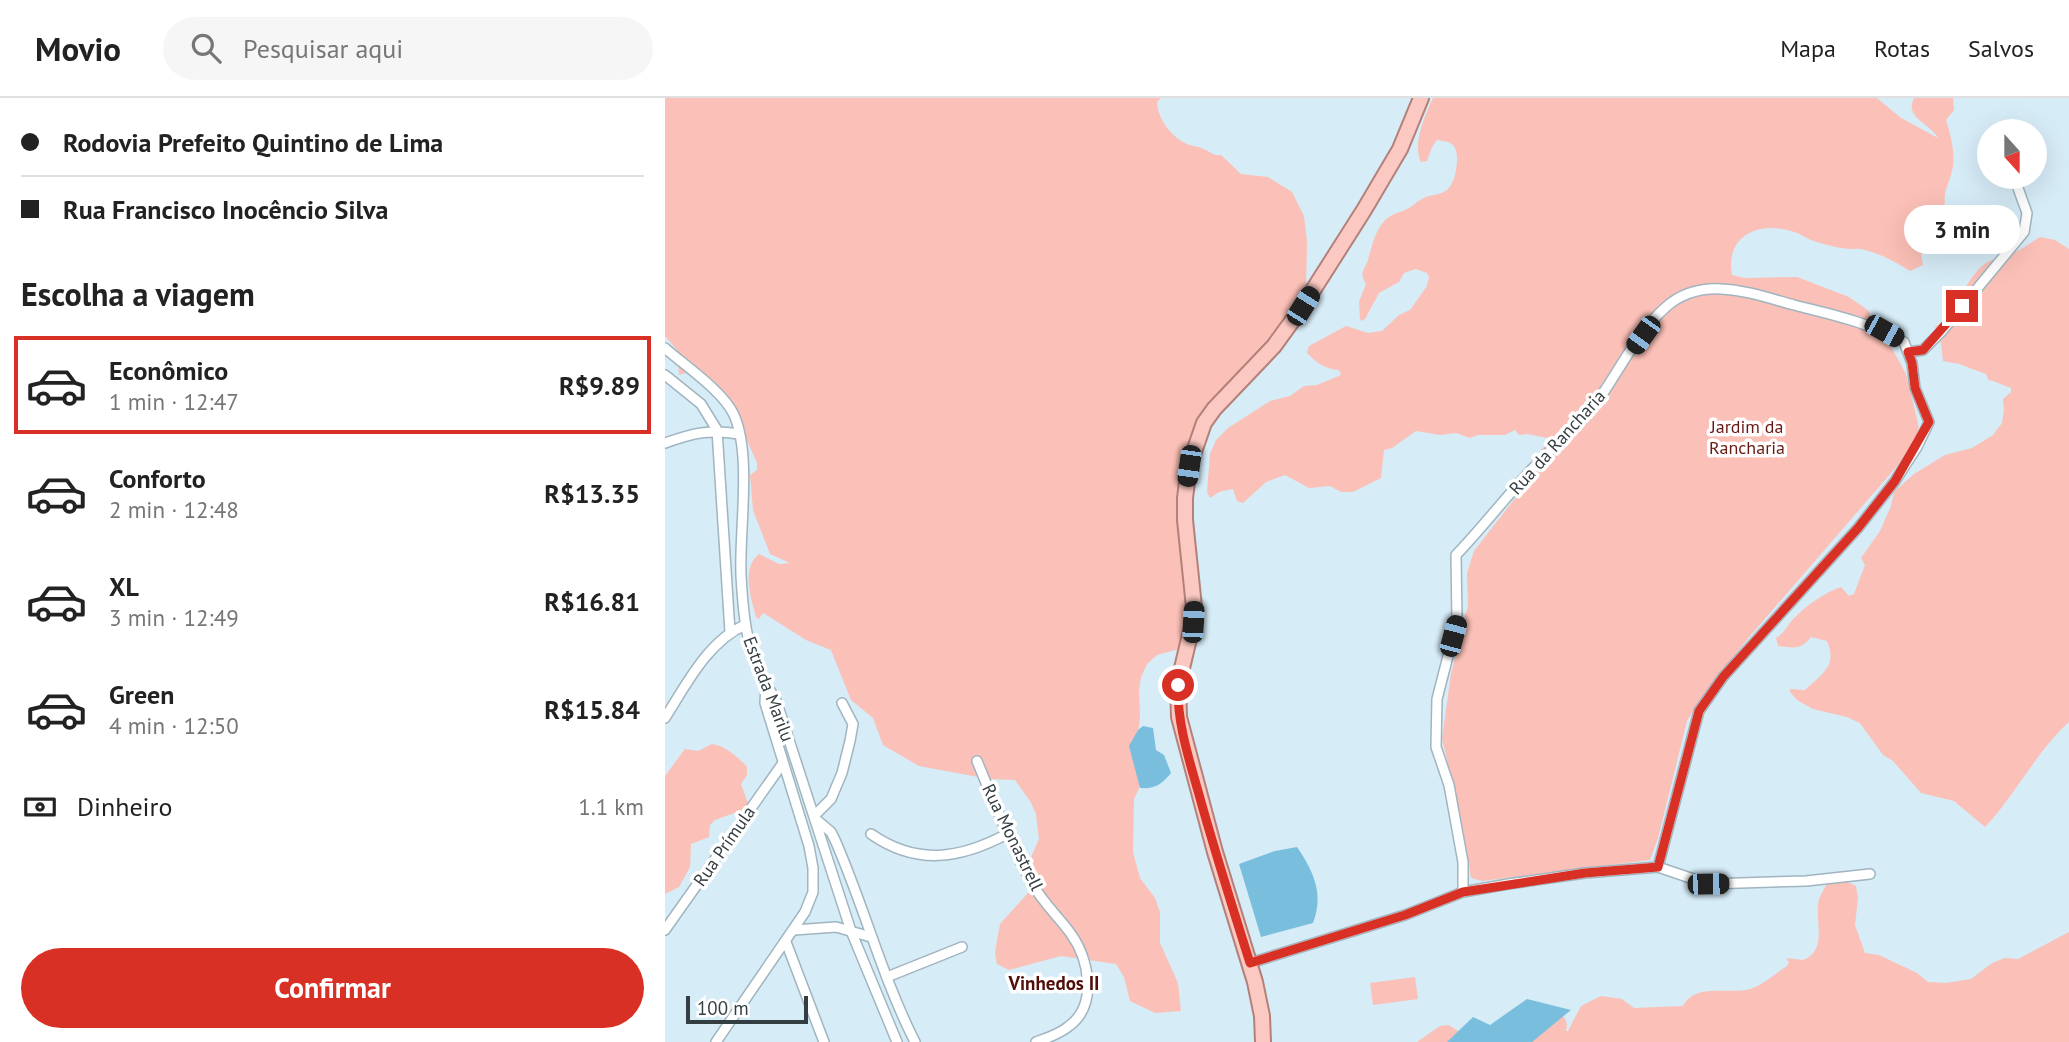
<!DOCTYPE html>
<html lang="pt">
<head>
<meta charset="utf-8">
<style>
	body { margin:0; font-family:"PT Sans",sans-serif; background:#f6f6f6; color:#222; height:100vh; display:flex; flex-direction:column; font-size:26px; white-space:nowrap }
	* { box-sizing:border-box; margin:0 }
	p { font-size:23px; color:#767676 }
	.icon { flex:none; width:38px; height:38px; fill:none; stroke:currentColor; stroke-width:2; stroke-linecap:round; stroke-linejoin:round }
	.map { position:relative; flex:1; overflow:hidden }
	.drawer { display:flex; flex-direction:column; background:#fff; width:665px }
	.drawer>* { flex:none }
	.banner { display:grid; align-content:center; height:154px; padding:0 21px; background:#fff }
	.needle { width:46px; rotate:159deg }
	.tools { position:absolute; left:1312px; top:21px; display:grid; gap:14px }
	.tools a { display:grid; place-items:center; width:70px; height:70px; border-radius:50%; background:#fff; box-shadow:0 7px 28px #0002; font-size:35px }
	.scale { position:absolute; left:21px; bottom:18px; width:122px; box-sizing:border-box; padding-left:7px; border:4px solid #343d41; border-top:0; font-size:19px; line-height:24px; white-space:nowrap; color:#343d41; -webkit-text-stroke:5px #fff; paint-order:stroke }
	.end { position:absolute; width:32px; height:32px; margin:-16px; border:9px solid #d93025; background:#fff; box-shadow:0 0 0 4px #fff }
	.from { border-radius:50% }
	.bubble { position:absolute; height:49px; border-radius:24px; background:#fff; box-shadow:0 7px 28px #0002; font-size:23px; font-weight:700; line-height:49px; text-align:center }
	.car { position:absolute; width:21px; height:42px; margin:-21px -10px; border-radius:9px; box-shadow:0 0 5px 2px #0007; background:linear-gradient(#222 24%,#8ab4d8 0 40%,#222 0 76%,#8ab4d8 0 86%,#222 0) }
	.banner b { display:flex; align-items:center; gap:24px; height:66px; font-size:26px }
	.banner b+b { border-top:2px solid #e0e0e0 }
	.banner i { width:18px; height:18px; background:#222 }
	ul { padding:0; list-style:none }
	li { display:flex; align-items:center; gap:21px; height:98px; margin:0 14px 10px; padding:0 7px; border:4px solid transparent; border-radius:0px }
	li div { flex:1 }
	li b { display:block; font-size:26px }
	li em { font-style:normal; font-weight:700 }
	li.on { border-color:#d93025 }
	li>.icon { width:63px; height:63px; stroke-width:1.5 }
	h2 { padding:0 21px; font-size:32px; line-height:84px }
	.pay { display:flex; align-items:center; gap:18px; height:77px; padding:0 21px; font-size:26px }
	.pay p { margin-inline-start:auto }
	.button { display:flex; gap:14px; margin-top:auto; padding:14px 21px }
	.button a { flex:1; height:80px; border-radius:42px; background:#d93025; color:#fff; font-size:28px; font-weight:700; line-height:80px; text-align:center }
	header { display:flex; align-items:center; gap:42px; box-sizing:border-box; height:98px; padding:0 35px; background:#fff; border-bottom:2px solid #e0e0e0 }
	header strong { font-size:33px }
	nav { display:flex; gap:38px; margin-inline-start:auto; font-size:24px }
	.search { width:490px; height:63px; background:#f6f6f6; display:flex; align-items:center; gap:18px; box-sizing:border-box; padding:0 24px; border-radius:38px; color:#767676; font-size:26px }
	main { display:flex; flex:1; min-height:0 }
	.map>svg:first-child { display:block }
	.green { fill:#fbc0b7 }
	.water { fill:#7abede }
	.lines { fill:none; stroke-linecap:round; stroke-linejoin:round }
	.street-casing { stroke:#a0b5c0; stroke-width:12 }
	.primary-casing { stroke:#b3817a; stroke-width:18 }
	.street { stroke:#fff; stroke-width:9 }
	.primary { stroke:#fbc9c1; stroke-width:14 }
	.route { stroke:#d93025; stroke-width:9 }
	.labels { text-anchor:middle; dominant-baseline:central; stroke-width:7; stroke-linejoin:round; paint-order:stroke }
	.park-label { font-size:18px; fill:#681912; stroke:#fff }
	.street-label { font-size:18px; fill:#343d41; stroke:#fff }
	.neighbourhood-label { font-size:19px; font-weight:bold; fill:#520e09; stroke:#fff }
</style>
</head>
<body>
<header>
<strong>Movio</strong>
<div class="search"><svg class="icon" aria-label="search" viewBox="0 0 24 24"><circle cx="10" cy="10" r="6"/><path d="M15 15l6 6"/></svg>Pesquisar aqui</div>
<nav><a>Mapa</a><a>Rotas</a><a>Salvos</a></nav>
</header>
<main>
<section class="drawer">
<div class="banner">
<b><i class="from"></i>Rodovia Prefeito Quintino de Lima</b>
<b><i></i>Rua Francisco Inocêncio Silva</b>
</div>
<h2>Escolha a viagem</h2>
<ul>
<li class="on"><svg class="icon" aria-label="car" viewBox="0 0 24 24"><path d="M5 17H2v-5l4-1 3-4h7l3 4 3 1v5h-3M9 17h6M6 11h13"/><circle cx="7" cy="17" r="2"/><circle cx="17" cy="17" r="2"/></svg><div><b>Econômico</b><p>1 min · 12:47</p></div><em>R$9.89</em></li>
<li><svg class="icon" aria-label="car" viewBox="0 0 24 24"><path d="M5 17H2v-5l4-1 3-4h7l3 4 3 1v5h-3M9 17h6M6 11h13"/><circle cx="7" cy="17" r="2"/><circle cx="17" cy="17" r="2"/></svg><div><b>Conforto</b><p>2 min · 12:48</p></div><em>R$13.35</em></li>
<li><svg class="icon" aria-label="car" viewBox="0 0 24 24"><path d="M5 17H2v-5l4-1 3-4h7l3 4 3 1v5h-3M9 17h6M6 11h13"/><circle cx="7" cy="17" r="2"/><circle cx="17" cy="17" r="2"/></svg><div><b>XL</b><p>3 min · 12:49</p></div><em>R$16.81</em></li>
<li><svg class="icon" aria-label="car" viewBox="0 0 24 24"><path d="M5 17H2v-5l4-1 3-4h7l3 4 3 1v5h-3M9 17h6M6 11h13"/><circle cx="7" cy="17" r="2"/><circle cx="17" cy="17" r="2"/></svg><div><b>Green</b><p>4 min · 12:50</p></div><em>R$15.84</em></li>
</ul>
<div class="pay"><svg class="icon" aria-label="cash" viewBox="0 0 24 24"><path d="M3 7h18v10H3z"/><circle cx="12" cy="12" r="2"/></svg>Dinheiro<p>1.1 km</p></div>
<div class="button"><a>Confirmar</a></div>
</section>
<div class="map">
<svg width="1404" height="944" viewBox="0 0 1404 944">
	<rect width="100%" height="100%" fill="#d6ecf7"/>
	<!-- green -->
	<g class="green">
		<path d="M0,0H496L492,4C493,21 505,37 520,45C525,48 531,48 536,50C545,53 547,58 556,57L576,76L603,79L627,94L639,118L642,143L641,191L609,247L550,306L526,359V508L518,550L492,557L482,566L476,579L474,593L475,618L472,645L475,688L469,701L468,754L475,780L490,800L495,814V845L513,885L516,913L490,915L465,903L459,879L451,866L396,858L344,872L332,866L330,854L335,826L363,795L366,781L363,766L374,741L371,716L365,703L350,682L324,681L254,668L218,647L208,620L186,602L166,552L141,542L100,516L98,515L94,521L91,519C86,500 76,470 94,456L114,466L125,465L105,456L88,412L85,377L92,372V365L64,302L50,284L38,275L28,273L14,277L12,252L0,238Z"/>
		<path d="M768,0H1212L1236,20L1273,40C1265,25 1239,20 1249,0H1288L1289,12L1281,22C1286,37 1291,58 1287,73C1284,86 1278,93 1280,106L1265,116V120H1275L1277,123C1269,134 1265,146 1256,157L1258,167L1245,173C1231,164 1216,156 1200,152C1194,150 1189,151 1184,151C1174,150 1161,147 1152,144C1143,142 1135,135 1126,133C1092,123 1060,139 1067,177L1080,180L1132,179L1184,199L1204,213L1211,239L1224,245L1241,276L1253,325L1254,335L1233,367L1085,538L1037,598L1022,623L993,740L985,762L817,783L806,780L795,716L777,641L786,576L803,507L802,475L809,453L879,363L876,351L884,346L882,340L862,336L854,337L850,332L840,337H813L805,340L791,335L775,337L751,333L727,350L719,352L716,380L688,394H676L665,388L644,390L620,377L601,384L578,405L572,403L568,391L554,394L545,400L542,394L545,356L551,342L563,330L605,303L625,298L639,288L652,287L676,277L674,272C660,271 653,266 642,255L644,248L681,228L703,235L717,233L734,217L745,212L762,188L764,179L762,175L751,171L739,175L734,184L714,195L700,221L697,223L695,221L694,204L701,186C694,175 699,173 703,162C708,145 711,125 729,116C734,114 739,113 744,110C748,108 752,103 757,101C765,96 774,98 782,92C791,85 796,55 788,47C784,43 778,43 772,42L767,49L762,63L756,64C747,45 760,18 768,0Z"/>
		<path d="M1375,139L1390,142L1404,151V624C1370,655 1351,696 1320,729L1289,703L1256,695L1228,663L1218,657L1195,625L1182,619L1148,611L1132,602L1125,594V591L1140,592C1157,576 1173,568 1162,543L1146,539C1136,552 1129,550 1113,548L1111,540C1122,533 1122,527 1129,520C1142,507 1159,495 1176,489L1184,498L1189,496L1200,467L1196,460L1215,433L1226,408L1229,394L1249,376L1280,357L1307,350L1328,337L1337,325L1339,312L1338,301L1346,294V290L1325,282L1324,283L1321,276L1294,266L1278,263L1276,246L1270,229C1289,218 1299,184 1316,169C1325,160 1335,160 1346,156C1356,152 1365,145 1375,139Z"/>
		<path d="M47,646C59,647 74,660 82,669V677L76,686L84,708L78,718L72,714L50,722L45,727L44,739L26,746L25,769L14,789L0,796V678L20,651L33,653Z"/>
		<path d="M1179,782L1191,788L1193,800L1190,827L1200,855L1214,857L1252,875L1263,884L1281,885L1306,881L1327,865L1340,860L1353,861L1404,834V944H864L895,915C901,921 903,924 901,933H903L916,908L936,898L957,901L969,910L1018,908C1030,884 1064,897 1085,891C1097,888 1111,875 1122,868L1124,864L1121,860L1138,862C1162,853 1151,826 1153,808C1153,800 1158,794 1161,787Z"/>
		<polygon points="750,879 753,901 708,907 705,885"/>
		<polygon points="784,927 809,944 752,944 775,928"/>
	</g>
	<!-- water -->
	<g class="water">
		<path d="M478,628L488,630L491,652L499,657L506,675C496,687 490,691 475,690L464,648L473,632Z"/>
		<path d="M632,749C649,774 659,796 648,825L596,839L574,766L610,753Z"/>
		<polygon points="862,901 906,912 867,944 782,944 808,919 825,927"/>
	</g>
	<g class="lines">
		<defs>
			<g id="street">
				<path d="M0,250C20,268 58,293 69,317C87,357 74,433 76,477C78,514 81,554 101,586C105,593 109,598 112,605L186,833L232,944"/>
				<polyline points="1243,254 1258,252 1277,233 1359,134 1362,115 1349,79"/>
				<polyline points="0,277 36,306 52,332 65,534"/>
				<path d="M0,345C28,335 45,331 74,336"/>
				<path d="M0,620C21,587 43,543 80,527"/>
				<path d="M312,663C329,704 345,746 367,785C377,804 394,819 406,836C424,861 433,907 404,928C395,936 382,940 371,944"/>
				<polyline points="150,717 166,701 177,675 185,643 188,626 177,605"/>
				<path d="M153,723L166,734L170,742C199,808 217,879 250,944"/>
				<path d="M206,736C252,768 295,761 342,736"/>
				<path d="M798,794V764L784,687L771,649L772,601L792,523L791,457C819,428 842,397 869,369C889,348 912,330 929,308C953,276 971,235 1001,209C1038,176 1088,196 1129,207C1169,217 1202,224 1239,244L1247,265L1250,290L1264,324L1252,349L1230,383L1193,430L1058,579L1034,613L993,769"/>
				<polyline points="0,832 118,665"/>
				<polyline points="129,832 171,829 206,839"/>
				<polyline points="121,844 159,944"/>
				<polyline points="585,865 740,817 798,794 843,786 920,775 993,769 1043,786 1141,783 1205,776"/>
				<polyline points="222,879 297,849"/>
				<polyline points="51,944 140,814 148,794 148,770 144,748 100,605 101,586"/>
			</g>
			<polyline id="primary" points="598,944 597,918 590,884 550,754 514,619 513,587 528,524 529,509 520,422 520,400 524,368 539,325 549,311 609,248 638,208 699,112 735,51 756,0"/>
		</defs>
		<!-- street casing -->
		<use href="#street" class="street-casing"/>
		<!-- primary casing -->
		<use href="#primary" class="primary-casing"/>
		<!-- street -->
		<use href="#street" class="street"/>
		<!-- primary -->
		<use href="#primary" class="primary"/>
	</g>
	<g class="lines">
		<!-- route -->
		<path class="route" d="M513,587C512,624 523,658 533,693C549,751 567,808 585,865L740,817L798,794L920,775L993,769L1034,613L1058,579L1193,430L1230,383L1264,324L1250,290L1247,265L1243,254L1258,252L1297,208"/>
	</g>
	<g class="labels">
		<!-- park labels -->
		<g class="park-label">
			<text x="1082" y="328">Jardim da<tspan x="1082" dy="21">Rancharia</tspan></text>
		</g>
		<!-- street labels -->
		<g class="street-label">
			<text transform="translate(892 344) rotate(-48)">Rua da Rancharia</text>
			<text transform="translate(104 591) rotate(69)">Estrada Marilu</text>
			<text transform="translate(348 739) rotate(64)">Rua Monastrell</text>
			<text transform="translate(59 748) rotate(-55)">Rua Prímula</text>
		</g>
		<!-- neighbourhood labels -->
		<g class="neighbourhood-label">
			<text x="389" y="885">Vinhedos II</text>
		</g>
	</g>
</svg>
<div class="tools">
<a><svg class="needle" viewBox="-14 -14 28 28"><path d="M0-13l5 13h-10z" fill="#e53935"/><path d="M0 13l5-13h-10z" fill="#767676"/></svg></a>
</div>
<div class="scale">100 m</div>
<i class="end from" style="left:513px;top:587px"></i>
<i class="end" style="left:1297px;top:208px"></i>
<div class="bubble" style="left:1239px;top:107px;width:116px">3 min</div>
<i class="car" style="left:638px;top:208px;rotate:32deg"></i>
<i class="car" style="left:1219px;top:233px;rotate:119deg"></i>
<i class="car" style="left:978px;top:237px;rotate:216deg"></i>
<i class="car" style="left:524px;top:368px;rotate:188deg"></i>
<i class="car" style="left:528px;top:524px;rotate:3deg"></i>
<i class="car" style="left:788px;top:538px;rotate:15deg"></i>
<i class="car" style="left:1043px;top:786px;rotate:89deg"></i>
</div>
</main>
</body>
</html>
